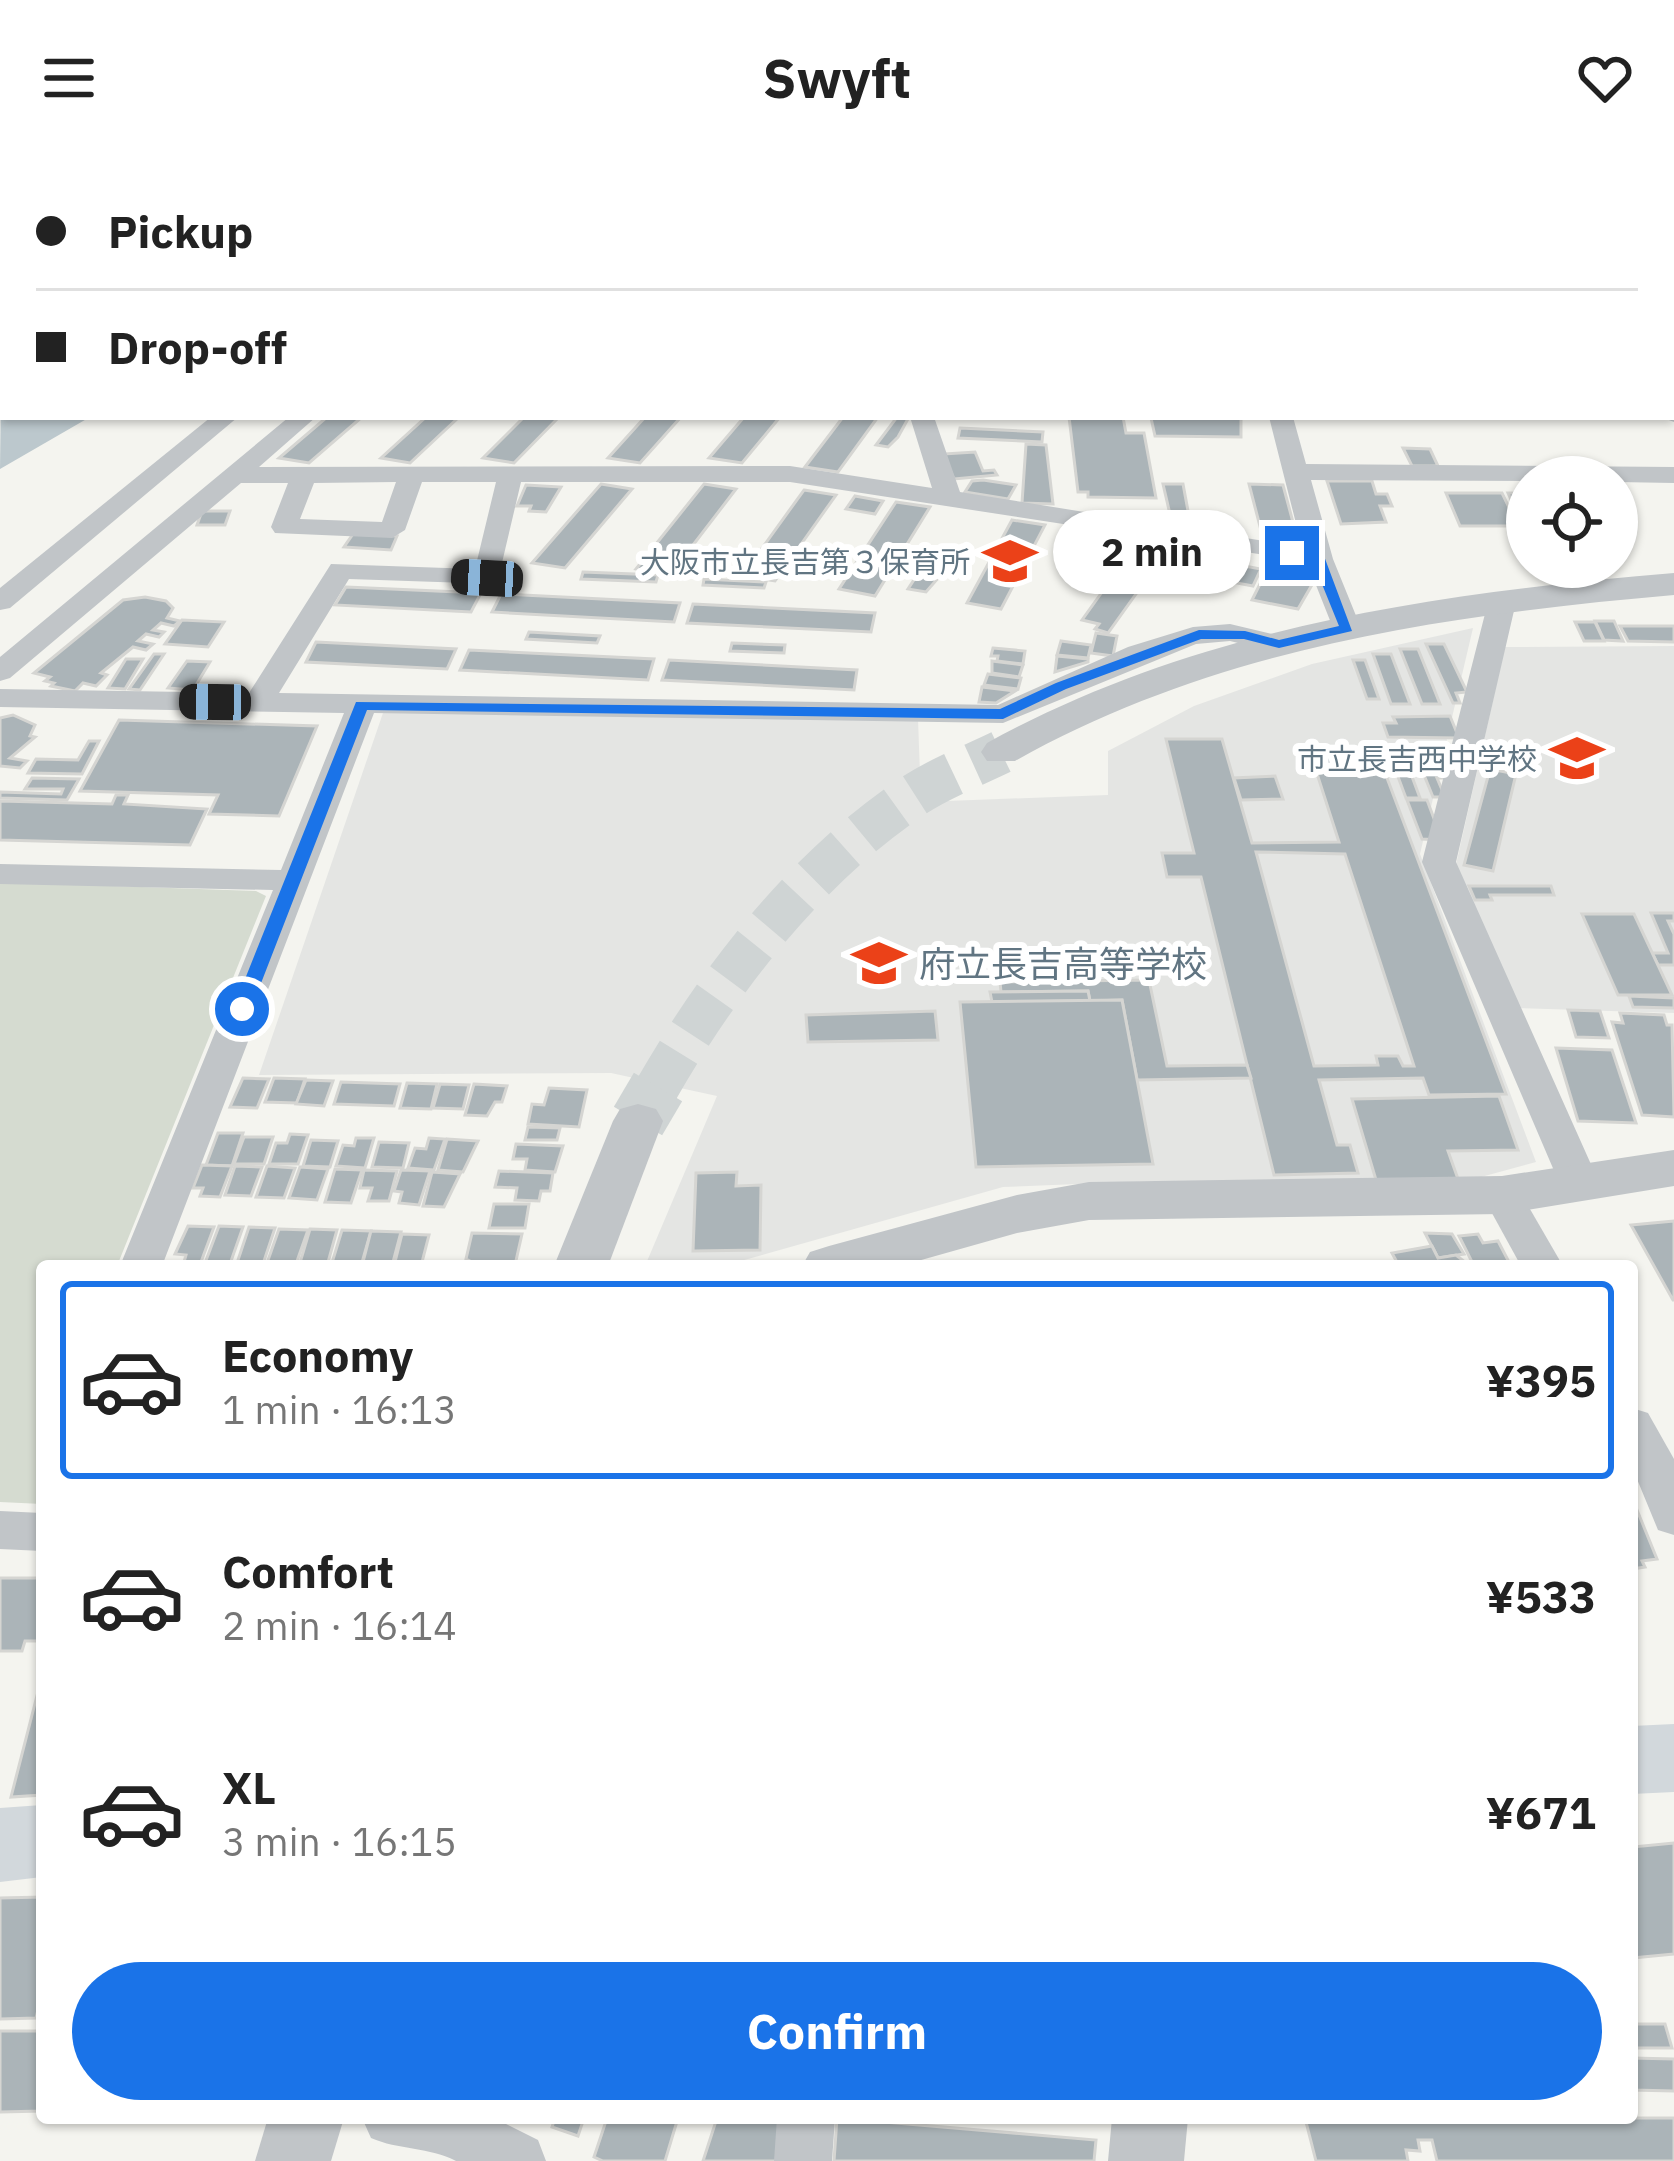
<!DOCTYPE html>
<html lang="en">
<head>
<meta charset="utf-8">
<style>
	body { margin:0; font-family:"IBM Plex Sans","Noto Sans JP",sans-serif; background:#f2f2f2; color:#222; height:100vh; display:flex; flex-direction:column; font-size:45px; white-space:nowrap }
	* { box-sizing:border-box; margin:0 }
	p { font-size:39px; color:#767676 }
	.icon { flex:none; width:66px; height:66px; fill:none; stroke:currentColor; stroke-width:2; stroke-linecap:round; stroke-linejoin:round }
	.map { position:relative; flex:1; overflow:hidden }
	.details { position:absolute; left:36px; top:1104px; width:1602px; height:864px; display:flex; flex-direction:column; background:#fff; border-radius:12px; box-shadow:0 3px 9px #0004 }
	.details>* { flex:none }
	.guide { position:absolute; left:0px; top:0px; width:1674px; height:264px; box-shadow:0 3px 9px #0004; display:grid; align-content:center; height:264px; padding:0 36px; background:#fff }
	.tools { position:absolute; left:1506px; top:300px; display:grid; gap:24px }
	.tools a { display:grid; place-items:center; width:132px; height:132px; border-radius:50%; background:#fff; box-shadow:0 3px 9px #0004; font-size:60px }
	.end { position:absolute; width:54px; height:54px; margin:-27px; border:15px solid #1a73e8; background:#fff; box-shadow:0 0 0 6px #fff }
	.from { border-radius:50% }
	.bubble { position:absolute; height:84px; border-radius:42px; background:#fff; box-shadow:0 3px 9px #0004; font-size:39px; font-weight:800; line-height:84px; text-align:center }
	.car { position:absolute; width:36px; height:72px; margin:-36px -18px; border-radius:15px; box-shadow:0 0 9px 3px #0007; background:linear-gradient(#222 24%,#8ab4d8 0 40%,#222 0 76%,#8ab4d8 0 86%,#222 0) }
	.guide b { display:flex; align-items:center; gap:42px; height:114px; font-size:45px }
	.guide b+b { border-top:3px solid #e0e0e0 }
	.guide i { width:30px; height:30px; background:#222 }
	ul { padding:21px 0 0; list-style:none }
	li { display:flex; align-items:center; gap:36px; height:198px; margin:0 24px 18px; padding:0 12px; border:6px solid transparent; border-radius:12px }
	li div { flex:1 }
	li b { display:block; font-size:45px }
	li em { font-style:normal; font-weight:800 }
	li.on { border-color:#1a73e8 }
	li>.icon { width:108px; height:108px; stroke-width:1.5 }
	.primary-button { display:flex; gap:24px; margin-top:auto; padding:24px 36px }
	.primary-button a { flex:1; height:138px; border-radius:72px; background:#1a73e8; color:#fff; font-size:48px; font-weight:800; line-height:138px; text-align:center }
	header { display:flex; justify-content:space-between; align-items:center; height:156px; padding:0 36px; background:#fff; font-size:54px; font-weight:800 }
	.map>svg:first-child { display:block }
	.built { fill:#e4e5e3 }
	.green { fill:#d5dbd0 }
	.water { fill:#bcc8cd }
	.building { fill:#abb4b8; stroke:#d5d5d2; stroke-width:3; fill-rule:evenodd }
	.lines { fill:none; stroke-linecap:round; stroke-linejoin:round }
	.tertiary-tunnel-far1 { stroke:#cfd4d4; stroke-width:44; stroke-dasharray:44 22; stroke-linecap:butt }
	.tertiary-tunnel { stroke:#cfd4d4; stroke-width:56; stroke-dasharray:56 27; stroke-linecap:butt }
	.minor { fill:#c1c5c8; fill-rule:evenodd }
	.tertiary { fill:#c1c5c8; fill-rule:evenodd }
	.secondary { fill:#d2d8dc; fill-rule:evenodd }
	.route { fill:#1a73e8 }
	.labels { text-anchor:middle; dominant-baseline:central; stroke-width:12; stroke-linejoin:round; paint-order:stroke }
	.far-poi-label { font-size:30px; fill:#617582; stroke:#fff; text-anchor:end }
	.poi-label { font-size:36px; fill:#617582; stroke:#fff; text-anchor:start }
</style>
</head>
<body>
<header><svg class="icon" aria-label="menu" viewBox="0 0 24 24"><path d="M4 6h16M4 12h16M4 18h16"/></svg>Swyft<svg class="icon" aria-label="heart" viewBox="0 0 24 24"><path d="M12 20l-8-8c-3-5 5-10 8-4 3-6 11-1 8 4z"/></svg></header>
<div class="map">
<svg width="1674" height="2005" viewBox="0 0 1674 2005">
	<rect width="100%" height="100%" fill="#f4f4ef"/>
	<!-- built -->
	<g class="built">
		<polygon points="1473,472 1420,698 1536,1006 1459,1027 1152,1025 1003,1031 723,1110 645,1110 717,940 611,917 259,919 384,554 918,563 921,646 1108,639 1108,595 1194,550 1312,508"/>
		<polygon points="1674,490 1674,857 1516,852 1455,713 1505,491"/>
	</g>
	<!-- green -->
	<g class="green">
		<polygon points="1192,0 1674,0 1674,251 1671,3"/>
		<polygon points="0,726 256,735 266,740 117,1110 42,1110 42,1348 0,1346"/>
	</g>
	<!-- water -->
	<polygon class="water" points="3,78 3,261 90,261 0,313"/>
	<!-- building -->
	<g class="building">
		<polygon points="327,261 362,261 309,307 279,302"/>
		<polygon points="426,261 459,261 410,307 381,302"/>
		<polygon points="524,261 559,261 514,307 483,302"/>
		<polygon points="645,261 681,261 640,307 608,302"/>
		<polygon points="744,261 780,261 742,307 709,302"/>
		<polygon points="843,261 878,261 838,316 805,311"/>
		<polygon points="897,261 909,261 898,281 888,291 876,289"/>
		<polygon points="1069,261 1123,261 1126,277 1144,277 1156,342 1088,341 1088,336 1078,336"/>
		<polygon points="1241,261 1241,281 1155,280 1151,262"/>
		<polygon points="960,272 1043,276 1042,286 958,282"/>
		<polygon points="1026,288 1046,289 1053,348 1022,347"/>
		<polygon points="1403,292 1430,293 1438,310 1412,310"/>
		<polygon points="975,296 983,315 994,314 997,319 954,323 943,298"/>
		<polygon points="983,324 1016,329 1008,343 965,336 972,325"/>
		<polygon points="1327,325 1372,325 1376,338 1387,338 1392,350 1380,350 1386,366 1341,368"/>
		<polygon points="601,328 632,333 565,412 532,407"/>
		<polygon points="704,328 736,333 670,419 636,413"/>
		<polygon points="1163,328 1183,328 1191,371 1172,367"/>
		<polygon points="1249,328 1283,329 1298,385 1263,382"/>
		<polygon points="526,329 561,331 546,356 529,355 531,350 517,350"/>
		<polygon points="804,334 836,339 775,425 742,420"/>
		<polygon points="1446,337 1502,337 1518,370 1460,370"/>
		<polygon points="1508,337 1527,337 1527,370 1523,370"/>
		<polygon points="855,340 883,345 875,358 846,353"/>
		<polygon points="896,346 930,351 875,440 839,433"/>
		<polygon points="202,355 230,355 225,369 197,369"/>
		<polygon points="1012,364 1045,369 1001,453 967,447"/>
		<polygon points="353,378 397,380 391,394 344,391"/>
		<polygon points="1138,386 1171,389 1108,477 1095,473 1099,468 1082,464"/>
		<polygon points="1192,402 1226,409 1212,431 1177,424"/>
		<polygon points="925,407 947,412 926,436 908,433"/>
		<polygon points="1234,408 1261,413 1253,430 1226,425"/>
		<polygon points="583,416 658,419 656,426 581,423"/>
		<polygon points="1265,418 1313,427 1298,453 1252,444"/>
		<polygon points="704,423 766,426 764,432 703,429"/>
		<polygon points="346,431 481,437 471,456 335,449"/>
		<polygon points="501,438 680,447 674,466 492,456"/>
		<polygon points="145,441 166,445 173,452 167,462 180,465 174,470 161,467 153,474 164,476 159,481 146,478 138,485 153,488 146,494 133,491 101,517 107,519 96,530 83,527 75,535 51,530 54,527 45,525 50,521 34,517 123,444"/>
		<polygon points="693,448 875,457 871,476 687,467"/>
		<polygon points="182,464 224,466 208,491 165,488"/>
		<polygon points="1595,465 1614,465 1623,485 1604,484"/>
		<polygon points="1575,466 1595,466 1604,485 1584,485"/>
		<polygon points="1620,470 1674,470 1674,486 1628,485"/>
		<polygon points="529,476 600,480 597,487 526,483"/>
		<polygon points="1096,477 1117,480 1113,500 1091,497"/>
		<polygon points="1061,485 1091,489 1088,502 1057,499"/>
		<polygon points="316,486 456,493 447,513 306,506"/>
		<polygon points="732,487 785,489 784,497 730,495"/>
		<polygon points="1426,488 1444,488 1467,536 1456,537 1460,547 1453,547"/>
		<polygon points="993,492 1025,495 1023,508 997,505 998,500 991,500"/>
		<polygon points="1400,493 1418,493 1440,548 1422,548"/>
		<polygon points="469,494 654,503 648,524 460,514"/>
		<polygon points="154,498 164,498 140,534 129,533"/>
		<polygon points="1373,498 1391,498 1410,548 1391,548"/>
		<polygon points="1057,500 1088,503 1088,506 1055,516"/>
		<polygon points="126,503 143,503 125,533 108,532"/>
		<polygon points="669,504 857,514 854,534 662,524"/>
		<polygon points="1353,504 1365,504 1379,543 1367,543"/>
		<polygon points="187,505 210,506 193,534 168,532"/>
		<polygon points="992,505 1023,509 1019,521 992,517"/>
		<polygon points="988,518 1021,522 1018,533 984,529"/>
		<polygon points="982,531 1015,535 996,547 979,546"/>
		<polygon points="13,559 35,569 30,580 35,581 10,602 27,605 20,612 0,610 0,562"/>
		<polygon points="1450,560 1459,582 1388,581 1383,567 1396,567 1393,561"/>
		<polygon points="119,564 317,570 279,660 209,658 218,639 80,635"/>
		<path d="M1166,583H1222L1252,687L1339,686L1311,599L1378,598L1506,938L1429,939L1423,922L1319,924L1337,989H1350L1358,1017L1274,1019L1201,721H1167L1162,697H1194ZM1256,696L1345,698L1414,910H1403L1398,900H1376L1378,909L1314,910Z"/>
		<polygon points="89,585 99,585 82,618 28,617 36,603 78,604"/>
		<polygon points="1413,592 1433,592 1446,622 1437,622 1445,641 1433,641"/>
		<polygon points="1388,594 1402,594 1420,642 1406,642"/>
		<polygon points="1490,613 1516,618 1493,715 1464,709"/>
		<polygon points="1275,620 1283,643 1241,644 1234,622"/>
		<polygon points="32,622 79,623 67,644 0,642 0,636 61,638 63,633 25,633"/>
		<polygon points="116,639 128,639 124,648 207,653 190,689 0,684 0,645 112,648"/>
		<polygon points="1407,644 1427,644 1442,684 1422,683"/>
		<polygon points="1469,730 1551,730 1554,739 1490,739 1492,744 1475,744"/>
		<polygon points="1651,757 1674,757 1674,765 1668,765 1674,778 1674,809 1658,809 1652,797 1668,797"/>
		<polygon points="1582,758 1634,758 1672,839 1618,839"/>
		<polygon points="1149,824 1167,910 1247,909 1251,922 1137,924 1122,844 1090,845 1088,835 1001,836 1000,826"/>
		<polygon points="1088,835 1090,845 992,846 990,836"/>
		<polygon points="1629,840 1674,842 1674,852 1633,851"/>
		<polygon points="1122,844 1153,1008 976,1011 960,846"/>
		<polygon points="1568,854 1600,855 1609,882 1576,881"/>
		<polygon points="935,855 938,884 808,886 806,859"/>
		<polygon points="1620,857 1664,859 1667,869 1672,869 1674,961 1642,959 1612,866 1623,867"/>
		<polygon points="1556,892 1612,894 1636,967 1578,965"/>
		<polygon points="243,922 269,923 257,952 230,951"/>
		<polygon points="274,922 305,923 297,947 265,946"/>
		<polygon points="306,924 333,925 324,950 296,948"/>
		<polygon points="341,926 400,928 394,950 334,948"/>
		<polygon points="407,927 437,928 431,953 400,952"/>
		<polygon points="440,928 469,929 463,953 433,952"/>
		<polygon points="474,928 507,930 502,946 495,946 487,960 465,959"/>
		<polygon points="549,932 587,934 579,971 528,968 532,948 544,949"/>
		<polygon points="1499,940 1518,994 1448,995 1458,1023 1376,1024 1352,943"/>
		<polygon points="528,971 560,972 557,984 525,984"/>
		<polygon points="218,977 243,977 232,1010 206,1009"/>
		<polygon points="290,978 308,979 298,1008 269,1008 276,987 287,987"/>
		<polygon points="244,981 273,981 264,1008 234,1008"/>
		<polygon points="356,982 374,982 365,1012 336,1010 343,989 354,990"/>
		<polygon points="429,982 445,983 434,1014 408,1012 415,992 426,993"/>
		<polygon points="447,983 478,985 463,1016 438,1014"/>
		<polygon points="311,984 338,985 330,1011 303,1010"/>
		<polygon points="379,986 409,987 403,1012 372,1011"/>
		<polygon points="516,988 563,990 555,1016 525,1014 527,1003 513,1003"/>
		<polygon points="202,1009 232,1010 220,1041 200,1040 203,1032 193,1032"/>
		<polygon points="235,1010 262,1011 251,1040 225,1039"/>
		<polygon points="267,1010 295,1012 284,1042 256,1041"/>
		<polygon points="300,1011 328,1013 317,1044 289,1042"/>
		<polygon points="335,1013 362,1014 351,1047 325,1046"/>
		<polygon points="364,1014 397,1015 389,1045 368,1045 372,1032 360,1032"/>
		<polygon points="401,1014 430,1015 419,1049 399,1047 402,1036 394,1035"/>
		<polygon points="499,1015 553,1017 550,1035 541,1035 539,1045 515,1044 517,1032 495,1031"/>
		<polygon points="432,1016 460,1018 444,1051 423,1050"/>
		<polygon points="737,1016 736,1030 761,1029 760,1094 693,1095 696,1017"/>
		<polygon points="494,1048 529,1048 525,1072 489,1072"/>
		<polygon points="1674,1065 1674,1144 1673,1144 1631,1069"/>
		<polygon points="188,1070 214,1071 201,1106 184,1106 186,1099 175,1098"/>
		<polygon points="219,1070 243,1071 230,1108 205,1107"/>
		<polygon points="249,1071 275,1072 263,1108 237,1107"/>
		<polygon points="279,1073 308,1074 296,1108 267,1107"/>
		<polygon points="310,1073 337,1074 327,1110 299,1110"/>
		<polygon points="342,1074 371,1075 361,1110 331,1110"/>
		<polygon points="371,1075 401,1076 392,1110 362,1110"/>
		<polygon points="472,1077 522,1078 515,1109 476,1108 466,1103"/>
		<polygon points="1425,1077 1452,1078 1464,1098 1438,1102"/>
		<polygon points="402,1078 429,1079 421,1110 394,1110"/>
		<polygon points="1478,1078 1483,1087 1498,1085 1511,1110 1474,1110 1459,1080"/>
		<polygon points="1432,1090 1438,1102 1456,1099 1470,1110 1399,1110 1392,1097"/>
		<polygon points="1632,1354 1637,1354 1657,1403 1642,1405 1645,1411 1632,1413"/>
		<polygon points="0,1422 42,1422 42,1485 25,1485 22,1495 0,1495"/>
		<polygon points="42,1520 42,1639 11,1641"/>
		<polygon points="1674,1687 1674,1798 1632,1802 1632,1691"/>
		<polygon points="42,1741 42,1837 36,1862 0,1863 0,1742"/>
		<polygon points="1632,1868 1665,1868 1672,1892 1632,1892"/>
		<polygon points="0,1875 42,1875 42,1955 0,1956"/>
		<polygon points="1632,1902 1674,1903 1674,1935 1632,1934"/>
		<polygon points="555,1962 584,1962 578,1980 552,1971"/>
		<polygon points="607,1962 678,1962 665,2005 603,2005 594,2001"/>
		<polygon points="717,1962 785,1962 779,2005 703,2005"/>
		<polygon points="837,1962 1096,1984 1094,2005 834,2005"/>
		<polygon points="1305,1962 1674,1962 1674,2005 1437,2005 1432,1984 1418,1984 1420,1995 1406,1994 1408,2005 1316,2005"/>
	</g>
	<g class="lines">
		<!-- tertiary-tunnel-far1 -->
		<path class="tertiary-tunnel-far1" d="M656,934C719,824 804,714 910,642C938,623 970,611 1001,596"/>
		<!-- tertiary-tunnel -->
		<polyline class="tertiary-tunnel" points="638,965 658,931"/>
		<!-- minor -->
		<g class="minor">
			<polygon points="531,0 553,0 529,3"/>
			<polygon points="598,0 619,0 596,3"/>
			<polygon points="775,0 796,0 773,3"/>
			<polygon points="976,0 997,0 974,3"/>
			<polygon points="1117,0 1139,0 1141,3 1119,3"/>
			<polygon points="1671,251 1674,251 1674,266 1661,261 1671,261"/>
			<polygon points="211,261 238,261 10,452 0,454 0,432"/>
			<path d="M289,261H316L259,311L790,310L932,332L910,261H934L960,336L1302,391L1269,261H1293L1306,308L1674,311V327L1617,326V321H1527V325L1311,324L1333,403L1361,472L1347,481L1333,472L1308,409L1265,399L790,326H521L497,428L349,423L279,537L998,549L1128,491L1193,471L1230,468L1289,482L1293,488L1279,497L1230,485L1196,488L1003,567L374,557L162,1110H120L273,734L0,728V708L281,714L344,557L0,551V533L249,537L331,408L475,413L496,326H422L405,374L392,382L275,377L271,371L288,327H241L10,522L0,525V501ZM396,326L382,366L300,363L314,327Z"/>
			<polygon points="1502,438 1516,446 1456,706 1598,1024 1592,1034 1578,1038 1564,1034 1558,1024 1422,706 1488,446"/>
			<polygon points="1502,1025 1516,1029 1563,1110 1521,1110 1482,1039 1488,1029"/>
			<polygon points="1632,1252 1648,1257 1674,1303 1674,1379 1658,1374 1632,1311"/>
			<polygon points="0,1355 42,1357 42,1395 0,1393"/>
			<path d="M362,1962H494L538,1984L546,2005H456C430,1991 398,1994 371,1982Z"/>
			<polygon points="777,1962 835,1962 832,2005 774,2005"/>
		</g>
		<!-- tertiary -->
		<g class="tertiary">
			<path d="M1674,417V439C1446,459 1218,491 1015,605H987L981,596L987,587C1197,471 1437,437 1674,417Z"/>
			<polygon points="638,948 656,953 663,965 608,1110 554,1110 613,965 620,953"/>
			<polygon points="1674,994 1674,1030 1502,1058 1089,1064 1017,1077 900,1110 802,1110 810,1096 829,1090 1017,1039 1089,1026 1502,1020"/>
			<polygon points="268,1962 344,1962 331,2005 255,2005"/>
			<polygon points="1112,1962 1188,1962 1184,2005 1108,2005"/>
		</g>
		<!-- secondary -->
		<g class="secondary">
			<polygon points="1674,1568 1674,1636 1632,1638 1632,1570"/>
			<polygon points="42,1649 42,1721 0,1726 0,1652"/>
		</g>
	</g>
	<!-- route -->
	<polygon class="route" points="1292,393 1324,400 1352,475 1279,492 1244,483 1201,483 1066,533 1003,563 367,554 251,853 242,859 233,853 356,546 1000,553 1056,527 1199,474 1245,475 1279,484 1339,470 1313,406 1287,400"/>
	<!-- icons -->
	<defs>
		<symbol id="school-bare" viewBox="-9 -9 18 18"><path d="M0-5L7-2L0 1L-7-2ZM-4 1L0 2.5L4 1V4Q0 6-4 4Z" fill="#eb4118" stroke="#fff" stroke-width="2.5" paint-order="stroke"/></symbol>
	</defs>
	<g fill-rule="evenodd">
		<use href="#school-bare" x="972" y="367" width="76" height="76"/>
		<use href="#school-bare" x="1539" y="564" width="76" height="76"/>
		<use href="#school-bare" x="841" y="769" width="76" height="76"/>
	</g>
	<g class="labels">
		<!-- far-poi labels -->
		<g class="far-poi-label">
			<text x="970" y="405">大阪市立長吉第３保育所</text>
			<text x="1537" y="602">市立長吉西中学校</text>
		</g>
		<!-- poi labels -->
		<g class="poi-label">
			<text x="919" y="807">府立長吉高等学校</text>
		</g>
	</g>
</svg>
<div class="tools">
<a><svg class="icon" aria-label="locate" viewBox="0 0 24 24"><circle cx="12" cy="12" r="6"/><path d="M12 2v4M12 18v4M2 12h4M18 12h4"/></svg></a>
</div>
<i class="end from" style="left:242px;top:853px"></i>
<i class="end" style="left:1292px;top:397px"></i>
<div class="bubble" style="left:1053px;top:354px;width:198px">2 min</div>
<i class="car" style="left:487px;top:422px;rotate:273deg"></i>
<i class="car" style="left:215px;top:546px;rotate:271deg"></i>
<div class="guide">
<b><i class="from"></i>Pickup</b>
<b><i></i>Drop-off</b>
</div>
<section class="details">
<ul>
<li class="on"><svg class="icon" aria-label="car" viewBox="0 0 24 24"><path d="M5 17H2v-5l4-1 3-4h7l3 4 3 1v5h-3M9 17h6M6 11h13"/><circle cx="7" cy="17" r="2"/><circle cx="17" cy="17" r="2"/></svg><div><b>Economy</b><p>1 min · 16:13</p></div><em>¥395</em></li>
<li><svg class="icon" aria-label="car" viewBox="0 0 24 24"><path d="M5 17H2v-5l4-1 3-4h7l3 4 3 1v5h-3M9 17h6M6 11h13"/><circle cx="7" cy="17" r="2"/><circle cx="17" cy="17" r="2"/></svg><div><b>Comfort</b><p>2 min · 16:14</p></div><em>¥533</em></li>
<li><svg class="icon" aria-label="car" viewBox="0 0 24 24"><path d="M5 17H2v-5l4-1 3-4h7l3 4 3 1v5h-3M9 17h6M6 11h13"/><circle cx="7" cy="17" r="2"/><circle cx="17" cy="17" r="2"/></svg><div><b>XL</b><p>3 min · 16:15</p></div><em>¥671</em></li>
</ul>
<div class="primary-button"><a>Confirm</a></div>
</section>
</div>
</body>
</html>
